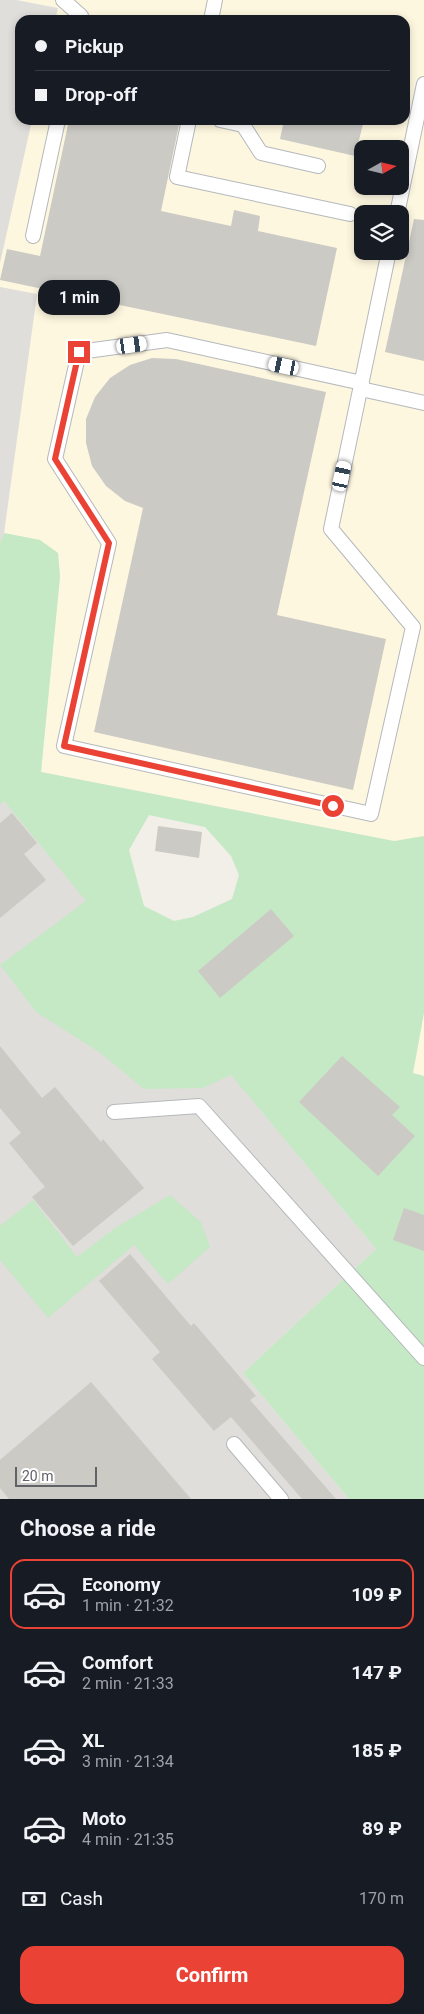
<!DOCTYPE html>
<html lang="en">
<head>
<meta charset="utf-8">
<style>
	body { margin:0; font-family:Roboto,sans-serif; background:#242831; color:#f1f3f6; height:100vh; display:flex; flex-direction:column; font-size:19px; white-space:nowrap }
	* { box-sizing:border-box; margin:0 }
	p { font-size:16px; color:#9ea1a6 }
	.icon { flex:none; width:28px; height:28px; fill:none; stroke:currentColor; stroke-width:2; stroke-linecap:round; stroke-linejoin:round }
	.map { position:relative; height:1499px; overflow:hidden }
	.drawer { display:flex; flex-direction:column; background:#171b24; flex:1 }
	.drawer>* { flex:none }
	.banner { position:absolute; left:15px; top:15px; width:395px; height:110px; border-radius:15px; box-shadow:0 2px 8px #0003; display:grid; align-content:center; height:110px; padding:0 20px; background:#171b24 }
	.needle { width:32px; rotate:82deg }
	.controls { position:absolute; left:354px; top:140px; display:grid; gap:10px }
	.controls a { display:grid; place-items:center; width:55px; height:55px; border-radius:10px; background:#171b24; box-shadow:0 2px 8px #0003; font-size:25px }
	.scale { position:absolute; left:15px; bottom:12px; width:82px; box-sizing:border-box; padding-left:5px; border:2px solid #5f6368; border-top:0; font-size:14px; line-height:18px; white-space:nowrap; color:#5f6368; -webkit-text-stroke:4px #fff; paint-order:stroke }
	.end { position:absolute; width:22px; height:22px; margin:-11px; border:6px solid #ea4335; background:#fff; box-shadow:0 0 0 2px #fff }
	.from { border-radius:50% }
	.bubble { position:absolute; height:35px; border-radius:15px; background:#171b24; box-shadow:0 2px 8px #0003; font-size:16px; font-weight:700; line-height:35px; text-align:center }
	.car { position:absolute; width:15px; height:30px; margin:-15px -8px; border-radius:6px; box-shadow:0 0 4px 1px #0007; background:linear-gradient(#fff 24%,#345 0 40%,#fff 0 76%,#345 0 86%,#fff 0) }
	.banner b { display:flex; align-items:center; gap:18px; height:48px; font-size:19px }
	.banner b+b { border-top:1px solid #363941 }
	.banner i { width:12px; height:12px; background:#f1f3f6 }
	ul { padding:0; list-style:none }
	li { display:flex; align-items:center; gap:15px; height:70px; margin:0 10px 8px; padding:0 10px; border:2px solid transparent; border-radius:15px }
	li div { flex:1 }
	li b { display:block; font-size:19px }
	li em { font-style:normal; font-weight:700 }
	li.selected { border-color:#ea4335 }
	li>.icon { width:45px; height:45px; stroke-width:1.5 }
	h2 { padding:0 20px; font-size:22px; line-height:60px }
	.pay { display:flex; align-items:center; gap:12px; height:55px; padding:0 20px; font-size:19px }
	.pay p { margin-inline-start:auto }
	.cta { display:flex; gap:10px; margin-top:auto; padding:10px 20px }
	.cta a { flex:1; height:58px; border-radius:15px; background:#ea4335; color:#fff; font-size:20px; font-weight:700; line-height:58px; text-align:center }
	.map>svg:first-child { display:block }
	.commercial { fill:#fef7e0; fill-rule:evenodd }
	.industrial { fill:#e0deda }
	.green { fill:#c5e8c5; fill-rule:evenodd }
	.building { fill:#cccac5 }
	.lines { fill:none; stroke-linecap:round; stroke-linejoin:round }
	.lane-casing { stroke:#b5b8bc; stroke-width:16 }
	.lane { stroke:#fff; stroke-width:14 }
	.route { stroke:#ea4335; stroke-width:6 }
</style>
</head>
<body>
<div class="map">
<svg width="424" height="1499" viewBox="0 0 424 1499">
	<rect width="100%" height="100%" fill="#f1efe8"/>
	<!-- commercial -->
	<path class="commercial" d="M16,0H424V1076L350,1058L394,841L41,772L60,577L58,553L40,540L4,533L37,295L0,287V263L32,120H405V20H55L57,8ZM362,149H400V186H362ZM362,214H400V251H362Z"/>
	<!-- industrial -->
	<g class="industrial">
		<polygon points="0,0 16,0 58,8 55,20 20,20 20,120 32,120 0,263"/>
		<polygon points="0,287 37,294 4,533 0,543"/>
		<polygon points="0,796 376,1249 243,1373 349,1499 0,1499"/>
	</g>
	<!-- green -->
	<g class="green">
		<path d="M4,533L40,540L58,553L60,577L41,772L394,841L424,836V1013L413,1073L424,1076V1499H349L243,1373L376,1249L231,1075L203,1088L144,1089L99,1052L36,1012L0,965L86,901L4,801L0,804V543ZM149,815L205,827L231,856L239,875L232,899L193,917L174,921L144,906L129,850Z"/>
		<polygon points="170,1195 201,1222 210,1247 168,1284 134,1245 48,1318 0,1260 0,1226 33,1200 77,1257 115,1228"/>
	</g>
	<!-- building -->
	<g class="building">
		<polygon points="69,120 180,120 161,211 231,226 234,210 260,216 258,231 337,248 316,346 0,280 7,249 40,256"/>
		<polygon points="284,120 364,120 355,156 280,139"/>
		<polygon points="414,219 424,220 424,361 385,352"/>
		<polygon points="152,358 176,359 326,392 277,615 386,639 353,790 94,732 143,508 125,501 106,486 92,466 86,443 86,419 95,397 110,378 130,365"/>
		<polygon points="12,813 37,843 24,854 46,880 0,918 0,823"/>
		<polygon points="158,826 202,832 199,858 155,851"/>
		<polygon points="271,909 294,936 220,998 198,971"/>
		<polygon points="0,1046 42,1098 55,1087 101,1142 103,1139 144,1188 73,1246 32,1197 45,1187 9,1143 21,1133 0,1108"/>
		<polygon points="342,1056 400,1107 392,1115 415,1136 378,1176 299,1102"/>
		<polygon points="404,1208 424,1215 424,1251 393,1240"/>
		<polygon points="130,1254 191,1326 194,1323 256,1396 250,1400 336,1499 302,1499 231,1417 214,1431 152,1359 160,1352 99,1281"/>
		<polygon points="91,1382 191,1499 9,1499 0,1488 0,1460"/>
	</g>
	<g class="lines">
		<defs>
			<g id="lane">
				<polyline points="63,0 81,16 80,20"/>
				<polyline points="211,20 215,0"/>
				<polyline points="189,120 177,177 350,214"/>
				<polyline points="220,120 243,125 261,153 318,166"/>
				<polyline points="397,214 424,84"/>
				<polyline points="33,236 58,120"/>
				<polyline points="362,383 167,340 79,352 55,459 109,543 64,746 371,814 413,627 331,529 389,251"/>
				<polyline points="361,389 424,403"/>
				<polyline points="114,1112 199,1106 424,1358"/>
				<polyline points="234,1444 281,1499"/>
			</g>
		</defs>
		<!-- lane casing -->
		<use href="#lane" class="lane-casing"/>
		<!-- lane -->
		<use href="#lane" class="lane"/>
	</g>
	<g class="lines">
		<!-- route -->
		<polyline class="route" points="79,352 55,459 109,543 64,746 333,806"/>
	</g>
</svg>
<div class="controls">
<a><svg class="needle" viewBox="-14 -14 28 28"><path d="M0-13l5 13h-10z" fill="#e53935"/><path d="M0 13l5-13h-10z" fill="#9ea1a6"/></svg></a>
<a><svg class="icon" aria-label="layers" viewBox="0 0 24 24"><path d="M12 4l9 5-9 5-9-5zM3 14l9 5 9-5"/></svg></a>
</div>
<div class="scale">20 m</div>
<i class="end from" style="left:333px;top:806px"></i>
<i class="end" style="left:79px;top:352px"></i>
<div class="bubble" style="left:38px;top:280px;width:82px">1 min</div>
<i class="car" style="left:132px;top:345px;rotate:82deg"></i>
<i class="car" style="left:284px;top:366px;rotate:282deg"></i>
<i class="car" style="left:342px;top:476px;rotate:12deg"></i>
<div class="banner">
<b><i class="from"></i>Pickup</b>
<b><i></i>Drop-off</b>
</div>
</div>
<section class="drawer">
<h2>Choose a ride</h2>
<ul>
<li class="selected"><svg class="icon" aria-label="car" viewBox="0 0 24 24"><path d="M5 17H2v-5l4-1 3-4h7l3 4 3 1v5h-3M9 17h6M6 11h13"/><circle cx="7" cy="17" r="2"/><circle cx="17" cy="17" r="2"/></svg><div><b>Economy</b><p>1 min · 21:32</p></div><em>109 ₽</em></li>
<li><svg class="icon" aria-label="car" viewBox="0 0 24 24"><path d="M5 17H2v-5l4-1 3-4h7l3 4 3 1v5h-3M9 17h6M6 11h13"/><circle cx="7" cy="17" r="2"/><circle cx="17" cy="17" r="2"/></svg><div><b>Comfort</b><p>2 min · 21:33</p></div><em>147 ₽</em></li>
<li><svg class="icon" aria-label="car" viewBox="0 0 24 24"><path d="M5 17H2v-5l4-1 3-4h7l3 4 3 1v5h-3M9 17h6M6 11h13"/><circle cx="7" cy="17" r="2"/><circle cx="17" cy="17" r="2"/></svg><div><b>XL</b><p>3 min · 21:34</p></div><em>185 ₽</em></li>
<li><svg class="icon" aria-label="car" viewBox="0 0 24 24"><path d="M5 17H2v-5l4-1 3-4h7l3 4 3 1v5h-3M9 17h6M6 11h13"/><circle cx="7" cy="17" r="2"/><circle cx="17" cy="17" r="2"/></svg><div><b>Moto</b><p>4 min · 21:35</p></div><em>89 ₽</em></li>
</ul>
<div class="pay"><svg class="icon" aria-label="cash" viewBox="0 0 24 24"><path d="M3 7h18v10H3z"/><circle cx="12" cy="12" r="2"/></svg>Cash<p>170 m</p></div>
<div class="cta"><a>Confirm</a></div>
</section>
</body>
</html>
